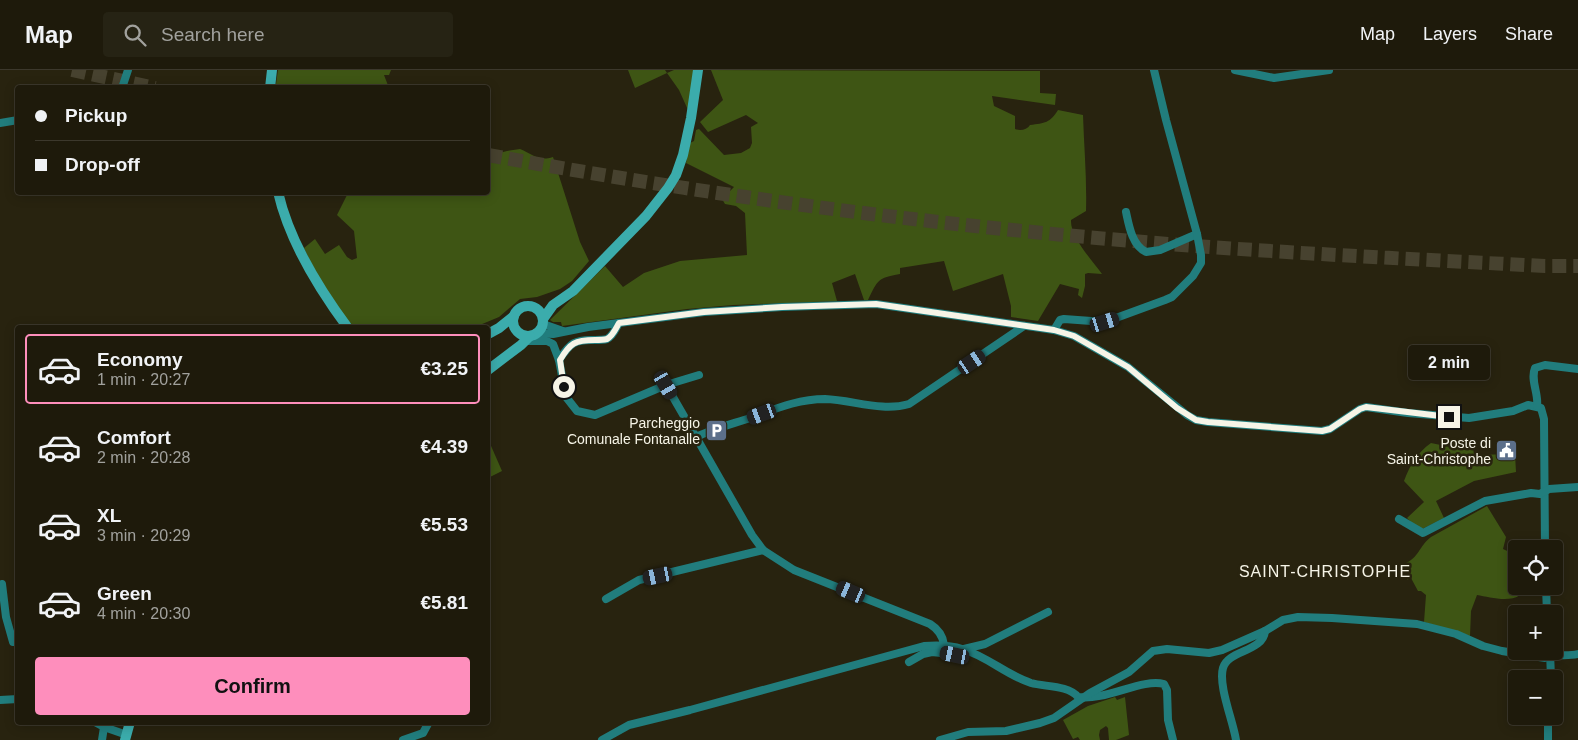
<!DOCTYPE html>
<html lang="en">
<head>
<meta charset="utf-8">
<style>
	body { margin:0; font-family:Helvetica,sans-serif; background:#262314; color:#f1f3f6; height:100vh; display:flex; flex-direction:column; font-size:19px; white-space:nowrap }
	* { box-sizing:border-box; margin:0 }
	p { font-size:16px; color:#a1a19d }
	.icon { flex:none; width:28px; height:28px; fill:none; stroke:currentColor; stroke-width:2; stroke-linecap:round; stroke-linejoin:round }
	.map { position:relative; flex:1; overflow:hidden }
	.sheet { position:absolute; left:15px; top:255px; width:475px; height:400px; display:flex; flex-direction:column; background:#1e1a0b; border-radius:5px; box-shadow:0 2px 12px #0003,0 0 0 1px #3c382c }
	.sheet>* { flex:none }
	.hud { position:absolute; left:15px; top:15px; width:475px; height:110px; border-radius:5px; box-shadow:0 2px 12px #0003,0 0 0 1px #3c382c; display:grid; align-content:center; height:110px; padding:0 20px; background:#1e1a0b }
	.fabs { position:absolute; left:1508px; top:470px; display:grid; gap:10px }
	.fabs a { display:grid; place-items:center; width:55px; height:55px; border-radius:5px; background:#1e1a0b; box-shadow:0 2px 12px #0003,0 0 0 1px #3c382c; font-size:25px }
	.end { position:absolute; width:22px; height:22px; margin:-11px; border:6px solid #f6f4e7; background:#111; box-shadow:0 0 0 2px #111 }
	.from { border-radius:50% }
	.bubble { position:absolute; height:35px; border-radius:5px; background:#1e1a0b; box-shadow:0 2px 12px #0003,0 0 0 1px #3c382c; font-size:16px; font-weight:600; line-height:35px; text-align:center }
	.car { position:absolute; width:15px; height:30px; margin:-15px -8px; border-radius:6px; box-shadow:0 0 4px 1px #0007; background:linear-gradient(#222 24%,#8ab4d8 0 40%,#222 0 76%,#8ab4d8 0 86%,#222 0) }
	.hud b { display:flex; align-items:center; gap:18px; height:48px; font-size:19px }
	.hud b+b { border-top:1px solid #3c382c }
	.hud i { width:12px; height:12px; background:#f1f3f6 }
	ul { padding:9px 0 0; list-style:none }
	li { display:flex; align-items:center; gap:15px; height:70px; margin:0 10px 8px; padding:0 10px; border:2px solid transparent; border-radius:5px }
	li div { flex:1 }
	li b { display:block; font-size:19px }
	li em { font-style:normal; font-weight:600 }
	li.active { border-color:#fe8ebc }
	li>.icon { width:45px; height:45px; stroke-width:1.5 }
	.button { display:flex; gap:10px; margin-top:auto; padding:10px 20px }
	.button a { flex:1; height:58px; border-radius:5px; background:#fe8ebc; color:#111; font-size:20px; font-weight:600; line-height:58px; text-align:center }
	header { display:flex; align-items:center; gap:30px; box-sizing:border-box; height:70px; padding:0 25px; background:#1e1a0b; border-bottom:1px solid #3c382c }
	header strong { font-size:24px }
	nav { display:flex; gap:28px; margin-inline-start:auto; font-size:18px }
	.search { width:350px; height:45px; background:#262314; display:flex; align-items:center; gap:12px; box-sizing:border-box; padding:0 18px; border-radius:5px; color:#a1a19d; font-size:19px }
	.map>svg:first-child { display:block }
	.green { fill:#3e5514 }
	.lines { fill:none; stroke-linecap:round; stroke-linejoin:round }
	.highway-tunnel { stroke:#47422f; stroke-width:14; stroke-dasharray:14 7; stroke-linecap:butt }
	.street { stroke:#217d7d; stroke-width:8 }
	.secondary { stroke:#3bacac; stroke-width:10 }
	.route { stroke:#f6f4e7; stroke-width:6 }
	.labels { text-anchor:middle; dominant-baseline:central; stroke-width:5; stroke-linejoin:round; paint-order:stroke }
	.poi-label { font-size:14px; fill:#f6f4e7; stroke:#28230f; text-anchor:end }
	.quarter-label { font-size:16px; letter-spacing:1px; fill:#f6f4e7; stroke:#28230f }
</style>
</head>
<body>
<header>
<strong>Map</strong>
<div class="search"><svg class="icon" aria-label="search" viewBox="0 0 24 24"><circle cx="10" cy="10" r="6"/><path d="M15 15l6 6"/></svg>Search here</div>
<nav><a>Map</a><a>Layers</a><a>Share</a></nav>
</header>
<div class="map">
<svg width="1578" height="670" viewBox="0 0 1578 670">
	<rect width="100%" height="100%" fill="#28230f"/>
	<!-- green -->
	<g class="green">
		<polygon points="278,0 391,0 389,5 384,5 389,18 308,18 308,16 276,14"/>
		<polygon points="628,0 665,0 667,3 674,0 695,0 688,40 679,20 667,3 635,18"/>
		<path d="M711,0L1040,1V23L1056,24L1055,35L992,26L994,36L1015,46V59C1020,61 1027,60 1030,55C1045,53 1050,53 1058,40L1083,45C1084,77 1087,109 1086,141L1071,150C1070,167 1092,190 1102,204L1088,203L1085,204V216L1082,228L1078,225L1079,219L1060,214L1038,251L1011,247V236L1003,204L953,221L944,191L900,198V204C877,208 878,210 868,230H864L855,204L832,213L837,231L733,235L687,239L562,256L561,252H553L550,250L605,196L623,217L644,203L680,191L747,185L745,143L736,136L725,134L722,129L734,117L686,93L690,73L694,71L696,60L699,59L724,85L741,83L750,78L752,73L751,57L758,53L746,45L708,62L700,52L723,30Z"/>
		<path d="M520,79C533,84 538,92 553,87L580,172L589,191L572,211L560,219L537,227L520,229L499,247L475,257H355C337,243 314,200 304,178L315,169L325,184L339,175L347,187L352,190L357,188L354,161L337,145L348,123L488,122V86L507,81Z"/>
		<polygon points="488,369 502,401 488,408"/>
		<path d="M1431,373L1460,379L1473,378L1474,385L1515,384L1516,402L1474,411L1436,431L1444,448L1422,459L1412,453L1407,448L1424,432L1404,411C1410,395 1417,383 1431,373Z"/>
		<path d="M1487,436L1506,467L1503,479L1516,485V496L1513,508L1520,525C1509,533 1489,527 1477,525L1471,541L1470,566L1424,552L1426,525L1421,521H1418L1411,508L1407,510L1404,502V494C1419,488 1419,476 1431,467Z"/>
		<polygon points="1115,627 1117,630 1125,627 1129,665 1116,670 1109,670 1108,658 1106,656 1100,660 1099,665 1100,670 1080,670 1078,667 1073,669 1063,650 1088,636"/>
	</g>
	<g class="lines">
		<!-- highway-tunnel -->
		<g class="highway-tunnel">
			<polyline points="72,0 155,18"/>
			<path d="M488,85C686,121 885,149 1086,167C1239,181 1392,188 1545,196H1578"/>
		</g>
		<!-- street -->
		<g class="street">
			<polyline points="1235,0 1274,8 1329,0"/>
			<polyline points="122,18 128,0"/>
			<polyline points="0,53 18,50"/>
			<path d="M1126,142C1129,156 1132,175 1146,182L1160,180L1197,164"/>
			<polyline points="543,254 563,261"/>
			<polyline points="1054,260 1060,250 1064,249 1105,252 1165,230 1172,227 1193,206 1201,193 1201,185 1197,164 1166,50 1154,0"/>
			<polyline points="536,263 553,264 588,257 704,242 782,237 876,234 1054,260 1074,266 1128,297 1187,345 1196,350 1208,352 1322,361 1330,359 1360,339 1366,337 1408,343 1469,348 1513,341 1528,335 1541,338 1544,349 1545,479"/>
			<polyline points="525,271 547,271 553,274 559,290 566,327 577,341 595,345 666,315"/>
			<path d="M559,290C570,273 575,269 595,270C599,270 603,270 607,269C613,266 616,258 619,253"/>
			<path d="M1537,336C1539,324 1530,310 1535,298L1545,295L1578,299"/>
			<polyline points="696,367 666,315 699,305"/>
			<polyline points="1399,449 1423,463 1485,431 1531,423 1540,424 1549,419 1578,417"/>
			<polyline points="2,514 6,547 13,572 18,571"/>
			<polyline points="1546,516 1547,544"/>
			<polyline points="606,529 639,510 763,480"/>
			<path d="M944,575C943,566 938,559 930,554L794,500L763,480L752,465L696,367C713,359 732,354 750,348C775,339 798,329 825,329C853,330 882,342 909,334L1024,256"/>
			<polyline points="1550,581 1551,609"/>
			<polyline points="909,592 923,584 932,582 960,585 964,579 985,574 1048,542"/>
			<polyline points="0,630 18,629"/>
			<polyline points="1548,646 1548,670"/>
			<polyline points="95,652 104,657 102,670"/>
			<polyline points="104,657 127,665"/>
			<polyline points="403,670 423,663 429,652"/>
			<path d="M602,670L629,655L690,640L924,576C937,575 950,575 962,579C987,586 1006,605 1031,613C1045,617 1068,615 1078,627C1106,631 1142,608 1164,614L1167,620L1168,650L1173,670"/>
			<path d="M940,670L968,662L1006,661L1040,653L1054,648L1090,623L1129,602L1153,581L1167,579L1209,583L1222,580L1265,561L1283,550L1298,547L1332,548L1417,554L1456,564L1483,576L1502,581L1545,588C1555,583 1567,587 1578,584"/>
			<path d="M1236,670C1233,651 1218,615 1223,598C1228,580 1263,582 1265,561"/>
		</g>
		<!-- secondary -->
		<g class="secondary">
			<polyline points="270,18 272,0"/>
			<path d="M278,122C289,170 319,219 348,258"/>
			<circle cx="528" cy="251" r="15"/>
			<polyline points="543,249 553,235 573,221 646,146 668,118 676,105 683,85 691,48 698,0"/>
			<polyline points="488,264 499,258 514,246"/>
			<polyline points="488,300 521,275 530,266"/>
			<polyline points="125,670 130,652"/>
		</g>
	</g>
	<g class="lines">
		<!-- route -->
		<path class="route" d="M564,317L560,290C570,273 575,270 595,270C599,270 603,270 607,269C613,266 616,258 619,253L704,242L782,237L876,234L1054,260L1074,266L1128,297L1177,338L1196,350L1208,352L1322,361L1330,359L1360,339L1366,337L1449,347"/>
	</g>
	<!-- icons -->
	<defs>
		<symbol id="parking-square" viewBox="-11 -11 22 22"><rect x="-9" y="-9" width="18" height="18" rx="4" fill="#5c6f8a" stroke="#28230f"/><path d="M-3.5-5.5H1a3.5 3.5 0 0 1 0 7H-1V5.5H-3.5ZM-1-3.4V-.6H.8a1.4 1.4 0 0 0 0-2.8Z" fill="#fff"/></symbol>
		<symbol id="civic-square" viewBox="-11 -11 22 22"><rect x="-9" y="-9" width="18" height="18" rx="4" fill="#5c6f8a" stroke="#28230f"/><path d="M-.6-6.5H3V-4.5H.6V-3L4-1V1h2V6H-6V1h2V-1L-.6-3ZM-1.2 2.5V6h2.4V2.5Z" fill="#fff"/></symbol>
	</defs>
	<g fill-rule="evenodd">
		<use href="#parking-square" x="704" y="348" width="25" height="25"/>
		<use href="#civic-square" x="1494" y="368" width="25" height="25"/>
	</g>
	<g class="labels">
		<!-- poi labels -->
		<g class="poi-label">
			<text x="700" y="353">Parcheggio<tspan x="700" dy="16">Comunale Fontanalle</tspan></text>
			<text x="1491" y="373">Poste di<tspan x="1491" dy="16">Saint-Christophe</tspan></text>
		</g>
		<!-- quarter labels -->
		<g class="quarter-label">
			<text x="1325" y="501">SAINT-CHRISTOPHE</text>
		</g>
	</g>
</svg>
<div class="fabs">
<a><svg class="icon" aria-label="locate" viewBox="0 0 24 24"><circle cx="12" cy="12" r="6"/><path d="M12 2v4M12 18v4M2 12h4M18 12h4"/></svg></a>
<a>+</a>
<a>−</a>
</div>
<i class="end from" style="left:564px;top:317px"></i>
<i class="end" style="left:1449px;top:347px"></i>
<div class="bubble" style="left:1408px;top:275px;width:82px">2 min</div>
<i class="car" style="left:1105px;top:252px;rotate:73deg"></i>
<i class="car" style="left:972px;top:292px;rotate:56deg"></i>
<i class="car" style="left:666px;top:315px;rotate:150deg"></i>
<i class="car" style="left:762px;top:344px;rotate:250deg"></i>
<i class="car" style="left:658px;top:506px;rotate:258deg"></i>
<i class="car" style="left:851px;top:522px;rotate:293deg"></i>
<i class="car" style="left:955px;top:585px;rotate:282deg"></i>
<div class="hud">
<b><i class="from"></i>Pickup</b>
<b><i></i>Drop-off</b>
</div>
<section class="sheet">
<ul>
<li class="active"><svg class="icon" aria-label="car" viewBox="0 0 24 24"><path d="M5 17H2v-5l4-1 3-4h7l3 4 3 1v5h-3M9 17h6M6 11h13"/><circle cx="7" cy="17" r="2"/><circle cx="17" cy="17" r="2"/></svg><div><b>Economy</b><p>1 min · 20:27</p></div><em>€3.25</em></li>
<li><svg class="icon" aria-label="car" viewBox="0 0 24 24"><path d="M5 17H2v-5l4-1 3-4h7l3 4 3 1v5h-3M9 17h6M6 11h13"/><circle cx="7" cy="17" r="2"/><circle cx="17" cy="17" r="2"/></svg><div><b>Comfort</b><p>2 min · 20:28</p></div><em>€4.39</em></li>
<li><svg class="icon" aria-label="car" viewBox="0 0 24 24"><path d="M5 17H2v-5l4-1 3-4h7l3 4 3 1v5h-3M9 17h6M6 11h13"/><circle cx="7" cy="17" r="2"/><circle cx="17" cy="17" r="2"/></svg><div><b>XL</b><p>3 min · 20:29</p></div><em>€5.53</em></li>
<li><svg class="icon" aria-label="car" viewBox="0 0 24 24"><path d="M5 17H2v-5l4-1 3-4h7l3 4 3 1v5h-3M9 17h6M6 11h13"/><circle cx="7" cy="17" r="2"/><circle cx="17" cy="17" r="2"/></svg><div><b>Green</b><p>4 min · 20:30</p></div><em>€5.81</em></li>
</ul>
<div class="button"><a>Confirm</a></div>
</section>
</div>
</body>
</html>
